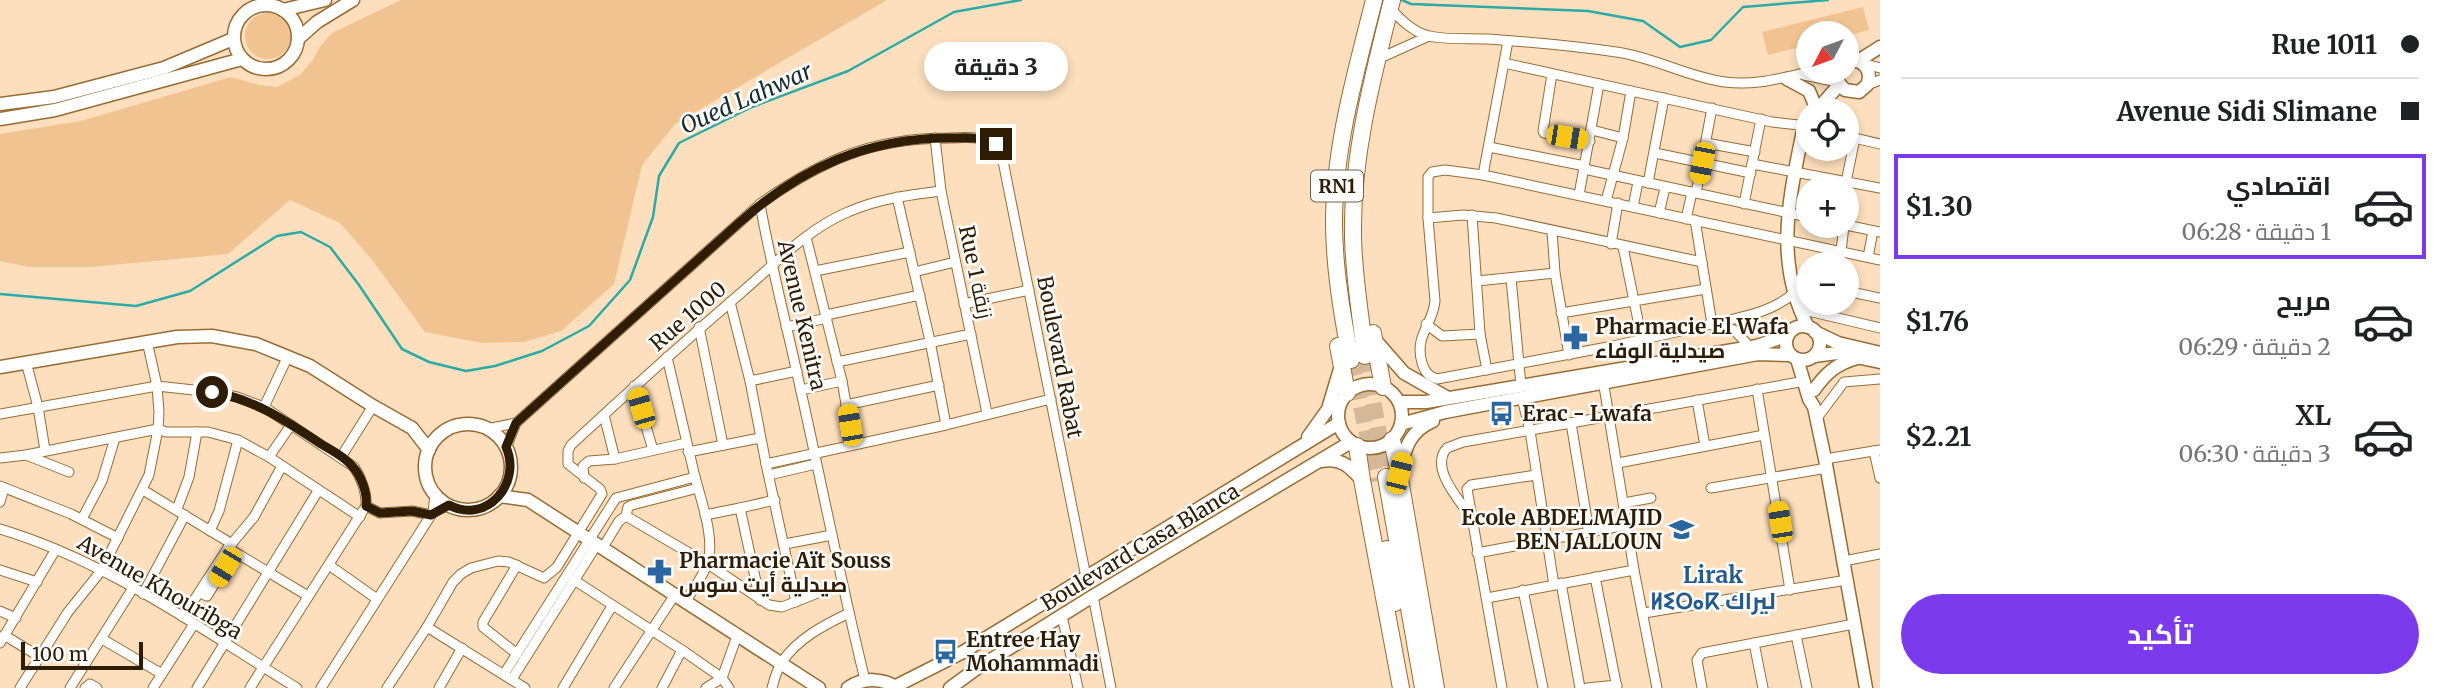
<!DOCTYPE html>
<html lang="ar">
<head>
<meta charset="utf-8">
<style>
	body { margin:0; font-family:Merriweather,Cairo,"Noto Sans Tifinagh",serif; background:#f6f6f6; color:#202124; direction:rtl; height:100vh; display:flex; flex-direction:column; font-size:26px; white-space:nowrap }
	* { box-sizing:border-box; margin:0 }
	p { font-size:23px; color:#757577 }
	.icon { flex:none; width:38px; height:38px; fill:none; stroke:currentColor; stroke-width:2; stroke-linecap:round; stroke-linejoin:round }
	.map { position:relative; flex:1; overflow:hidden; direction:ltr }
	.details { display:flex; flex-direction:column; background:#fff; width:560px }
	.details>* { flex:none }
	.banner { display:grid; align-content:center; height:154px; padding:0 21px; background:#fff }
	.needle { width:46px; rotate:229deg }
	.tools { position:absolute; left:1796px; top:21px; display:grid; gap:14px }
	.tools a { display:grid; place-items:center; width:63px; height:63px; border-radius:50%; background:#fff; box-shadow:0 4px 10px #0003; font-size:35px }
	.scale { position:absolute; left:21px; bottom:18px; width:122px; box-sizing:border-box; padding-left:7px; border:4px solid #2e1c04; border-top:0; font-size:19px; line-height:24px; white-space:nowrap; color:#2e1c04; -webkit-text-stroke:5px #fff; paint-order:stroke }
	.end { position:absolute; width:32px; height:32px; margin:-16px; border:9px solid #2e1c04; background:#fff; box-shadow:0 0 0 4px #fff }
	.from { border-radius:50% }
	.bubble { position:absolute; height:49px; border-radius:24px; background:#fff; box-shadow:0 4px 10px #0003; font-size:23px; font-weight:700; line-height:49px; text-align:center; direction:rtl }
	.car { position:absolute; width:21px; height:42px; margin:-21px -10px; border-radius:9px; box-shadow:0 0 5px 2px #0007; background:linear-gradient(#f5c518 24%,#345 0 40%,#f5c518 0 76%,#345 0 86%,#f5c518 0) }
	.banner b { display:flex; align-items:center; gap:24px; height:66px; font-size:26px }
	.banner b+b { border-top:2px solid #e0e0e0 }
	.banner i { width:18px; height:18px; background:#202124 }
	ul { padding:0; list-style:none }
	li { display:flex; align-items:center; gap:21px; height:105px; margin:0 14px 10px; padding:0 7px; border:4px solid transparent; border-radius:0px }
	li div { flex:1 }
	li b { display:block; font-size:26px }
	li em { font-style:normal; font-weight:700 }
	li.active { border-color:#7c3aed }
	li>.icon { width:63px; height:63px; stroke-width:1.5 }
	.button { display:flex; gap:14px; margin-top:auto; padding:14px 21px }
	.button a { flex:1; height:80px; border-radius:42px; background:#7c3aed; color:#fff; font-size:28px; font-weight:700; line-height:80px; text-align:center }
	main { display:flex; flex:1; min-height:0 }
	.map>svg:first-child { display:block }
	.green { fill:#f0c391 }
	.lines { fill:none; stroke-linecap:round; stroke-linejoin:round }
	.stream { stroke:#2baba5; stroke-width:2.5 }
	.highway-tunnel { stroke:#d4b898; stroke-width:16; stroke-dasharray:16 8; stroke-linecap:butt }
	.street-casing { stroke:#986b33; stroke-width:11 }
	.secondary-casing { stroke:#986b33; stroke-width:15 }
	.highway-casing { stroke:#986b33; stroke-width:18 }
	.street { stroke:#fff; stroke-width:9 }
	.secondary { stroke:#fff; stroke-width:12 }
	.highway { stroke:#fff; stroke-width:16 }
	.route { stroke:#2e1c04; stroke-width:9 }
	.labels { text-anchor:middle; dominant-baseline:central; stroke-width:5; stroke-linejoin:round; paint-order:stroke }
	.shield { fill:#fff; stroke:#6d604f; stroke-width:2 }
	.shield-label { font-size:19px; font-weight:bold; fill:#2e1c04 }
	.street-label { font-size:21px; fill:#2e1c04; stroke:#fff }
	.poi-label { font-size:21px; font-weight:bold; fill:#2e1c04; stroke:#fff; text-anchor:start }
	.water-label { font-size:23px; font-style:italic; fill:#152f2e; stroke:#fff }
	.neighbourhood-label { font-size:23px; font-weight:bold; fill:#245a8c; stroke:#fff }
</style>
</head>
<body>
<main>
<section class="details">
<div class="banner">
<b><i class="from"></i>Rue 1011</b>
<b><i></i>Avenue Sidi Slimane</b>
</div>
<ul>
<li class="active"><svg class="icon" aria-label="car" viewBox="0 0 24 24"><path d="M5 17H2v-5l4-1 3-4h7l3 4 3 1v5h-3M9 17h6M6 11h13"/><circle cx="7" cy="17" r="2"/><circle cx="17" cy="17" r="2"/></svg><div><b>اقتصادي</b><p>1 دقيقة · 06:28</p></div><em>$1.30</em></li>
<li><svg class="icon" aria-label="car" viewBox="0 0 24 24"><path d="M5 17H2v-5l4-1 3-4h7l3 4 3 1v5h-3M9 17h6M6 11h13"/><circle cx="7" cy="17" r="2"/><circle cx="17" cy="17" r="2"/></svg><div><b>مريح</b><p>2 دقيقة · 06:29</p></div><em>$1.76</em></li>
<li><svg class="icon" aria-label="car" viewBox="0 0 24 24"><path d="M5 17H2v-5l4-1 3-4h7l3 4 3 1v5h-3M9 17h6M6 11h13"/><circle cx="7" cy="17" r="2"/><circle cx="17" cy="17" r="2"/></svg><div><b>XL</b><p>3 دقيقة · 06:30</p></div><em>$2.21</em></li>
</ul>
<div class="button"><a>تأكيد</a></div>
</section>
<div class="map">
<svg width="1880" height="688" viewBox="0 0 1880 688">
	<rect width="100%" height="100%" fill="#fddfbd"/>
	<!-- green -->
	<g class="green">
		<polygon points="401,0 887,0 675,124 642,165 614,284 561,331 524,342 482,343 425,332 373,261 340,223 290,200 228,254 92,267 29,267 0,261 0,134 81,121 231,77 259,85 277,87 300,75 313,60 319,48 332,33"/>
		<polygon points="1863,7 1869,30 1846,36 1846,33 1808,33 1808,45 1768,55 1762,32"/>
		<circle cx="268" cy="36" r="23"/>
	</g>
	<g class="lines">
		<!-- stream -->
		<g class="stream">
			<polyline points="1402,0 1411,4 1588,11 1643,21 1680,47 1711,40 1743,7 1828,0"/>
			<polyline points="0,294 136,306 190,291 277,236 301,232 330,247 359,285 402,349 429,362 466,371 495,366 542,351 589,326 630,280 653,217 659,176 679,143 752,107 848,71 954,12 1021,0"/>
		</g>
		<!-- highway-tunnel -->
		<g class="highway-tunnel">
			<polyline points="1365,356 1385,467"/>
			<polyline points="1351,360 1377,481"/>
		</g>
		<defs>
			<g id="street">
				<path d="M1390,8C1401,20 1413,32 1429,36C1447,40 1469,38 1488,39C1530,42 1574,46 1616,52C1654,57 1687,77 1725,82C1754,86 1781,78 1809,72"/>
				<polyline points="1378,59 1429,36"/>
				<polyline points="1504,63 1772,122 1808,126"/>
				<polyline points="1862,63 1880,68"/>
				<polyline points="1552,74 1543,131 1544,133 1590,141"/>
				<polyline points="1804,75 1838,82"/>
				<polyline points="1867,85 1880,80"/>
				<polyline points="1592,130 1623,138"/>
				<polyline points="1846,136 1880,144"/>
				<polyline points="935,138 941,191 987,413"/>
				<polyline points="1706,143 1755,152"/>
				<polyline points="1489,147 1585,166"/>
				<polyline points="1655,153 1751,173"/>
				<polyline points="1752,164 1880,188"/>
				<polyline points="1584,169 1808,217"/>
				<polyline points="1483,175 1508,41"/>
				<polyline points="1648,183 1664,98"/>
				<polyline points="1845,187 1855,138"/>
				<polyline points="1696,193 1712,108"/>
				<polyline points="1579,195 1599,84"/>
				<polyline points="897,197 930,341 946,425"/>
				<polyline points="1606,201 1623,138 1631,91"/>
				<path d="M760,204C771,266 787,326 800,387C822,485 841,583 865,680"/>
				<polyline points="1744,204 1761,119"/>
				<polyline points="1633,207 1638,182"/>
				<polyline points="1659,213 1665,188"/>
				<polyline points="1472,215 1480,334 1487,370"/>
				<polyline points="1428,218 1463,215 1496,218 1702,262"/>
				<polyline points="1686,219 1692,192"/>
				<path d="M1695,220L1712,324C1741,317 1771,313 1794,293"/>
				<polyline points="1846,225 1880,232"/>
				<polyline points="1552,231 1555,273 1569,355"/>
				<polyline points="806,237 842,381 853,444"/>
				<polyline points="1611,244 1618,203"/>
				<polyline points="1623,247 1642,340"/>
				<polyline points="1841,251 1844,226"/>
				<polyline points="1868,257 1873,231"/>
				<polyline points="815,271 910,252"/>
				<polyline points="914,272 955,262"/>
				<polyline points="1511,278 1521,386"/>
				<polyline points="1791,280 1808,284"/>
				<polyline points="1477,281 1555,273"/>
				<polyline points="1846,291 1880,298"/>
				<polyline points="730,302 750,381 766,464 946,425 1051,399"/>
				<polyline points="964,304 1029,290"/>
				<polyline points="1800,309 1880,328"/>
				<polyline points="1561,313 1706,289"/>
				<polyline points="826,315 920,295"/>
				<polyline points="1426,324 1442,336 1480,334"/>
				<polyline points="699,327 723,445"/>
				<polyline points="786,327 827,318"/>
				<polyline points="1613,346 1641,366"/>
				<path d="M1750,347L1734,330L1712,324L1613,346L1437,379C1428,376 1425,372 1422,363C1414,335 1433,325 1435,301L1428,218V177L1432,172L1445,170L1483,175L1880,260"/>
				<polyline points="26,362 38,407 45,450"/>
				<polyline points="837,362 971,334"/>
				<polyline points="1603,380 1634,570 1657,688"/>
				<polyline points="750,381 797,371"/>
				<polyline points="634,386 653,450"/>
				<polyline points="1757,389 1790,590"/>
				<polyline points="801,390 842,381"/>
				<polyline points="1522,398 1530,431 1554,585"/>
				<polyline points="1697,400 1705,446"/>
				<polyline points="846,405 939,385"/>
				<polyline points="264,407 288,356"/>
				<path d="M0,414L157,386L212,392L237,397L264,407L354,467C361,477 367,493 366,506L250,688"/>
				<polyline points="604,415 615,459"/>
				<polyline points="1817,418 1844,382 1880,379"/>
				<polyline points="1571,423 1805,381"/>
				<polyline points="487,429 516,423"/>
				<path d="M506,448L516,423L760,204C822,160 872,138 949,138C966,137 981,136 996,144L1003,161L1086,577"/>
				<polyline points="1874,451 1880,478"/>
				<polyline points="688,452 760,438"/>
				<polyline points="26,455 69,472"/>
				<polyline points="269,457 291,425"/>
				<polyline points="341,457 373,406"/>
				<polyline points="0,458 26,455 158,429 166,432 208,432 238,440 269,457 360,517"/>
				<polyline points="1825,459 1880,450"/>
				<polyline points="1618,463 1764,435"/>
				<polyline points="766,464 796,602"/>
				<polyline points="769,475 816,464"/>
				<polyline points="584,478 583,466 589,461 615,459 686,443"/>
				<polyline points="0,486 71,514 118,538"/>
				<polyline points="1711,488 1827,468"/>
				<polyline points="143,490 232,544"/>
				<polyline points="0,502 4,488"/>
				<polyline points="1624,503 1651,498"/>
				<polyline points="366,506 380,513 412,511 431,515"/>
				<polyline points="740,508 775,500"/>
				<polyline points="177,509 189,477 197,432"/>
				<polyline points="433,512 449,505"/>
				<polyline points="705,515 740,508 760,600"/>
				<polyline points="626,516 628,507 632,505 698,488"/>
				<path d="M1471,517C1460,501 1429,468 1447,448L1463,442L1571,423L1589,532"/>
				<polyline points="82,519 102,481 115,438"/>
				<path d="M0,529C108,561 202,630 297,688"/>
				<polyline points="210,531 219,511 238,440"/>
				<polyline points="785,544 832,535"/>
				<polyline points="228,548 308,596"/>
				<polyline points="602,549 619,521 626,516 708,564 769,605 782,607 841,584"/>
				<polyline points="1477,553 1627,525"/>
				<polyline points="1844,561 1880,554"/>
				<polyline points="329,565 377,599"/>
				<polyline points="517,565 483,622 483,627 517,654"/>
				<polyline points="0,570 37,582"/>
				<polyline points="1595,577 1617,688"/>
				<polyline points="574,580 682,650 722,678 729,688"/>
				<polyline points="1561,583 1580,688"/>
				<polyline points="1523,590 1543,688"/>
				<polyline points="200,593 207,596 225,567 221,559"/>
				<polyline points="143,594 185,515"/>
				<polyline points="1093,596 1111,688"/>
				<polyline points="1487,598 1634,570"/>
				<path d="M685,603C692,590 703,577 707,564C716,541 701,500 695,477"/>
				<polyline points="0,611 16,618"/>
				<polyline points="1644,613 1847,580"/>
				<polyline points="1062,616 1078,688"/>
				<polyline points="183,617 228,548 254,517 282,466"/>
				<polyline points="427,627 525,688"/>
				<polyline points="4,635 40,657"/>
				<polyline points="1796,635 1807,688"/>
				<polyline points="102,639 162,674"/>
				<polyline points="0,643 56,549"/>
				<polyline points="1754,643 1763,688"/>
				<polyline points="504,674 616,498 695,477 667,357"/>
				<polyline points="512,679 596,546"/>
				<polyline points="20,688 68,612 101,571 149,475 158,429 159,412 157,386 147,341"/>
				<polyline points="70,688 133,588"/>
				<polyline points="85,688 90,684 97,688"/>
				<polyline points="153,688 194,624"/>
				<polyline points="197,688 318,491"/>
				<polyline points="321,688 433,512 435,495"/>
				<path d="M387,688L427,627L453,582L461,574L471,568L498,561L509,562L544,578L557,567L602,494L600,489L568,464V451L571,445C627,393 684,342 742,292C775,264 807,229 848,212C877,199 909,195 941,191"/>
				<polyline points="439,688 462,648"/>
				<polyline points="563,688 612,606"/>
				<polyline points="614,688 674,596"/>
				<polyline points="662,688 682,650"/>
				<polyline points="706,688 722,678 737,636"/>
				<path d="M772,688C774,680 777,669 782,662C797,639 824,625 849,613"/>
				<polyline points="1502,688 1467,489 1471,485 1536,475"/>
				<polyline points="1587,688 1617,685"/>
				<polyline points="1702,688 1697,660 1702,653 1854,624"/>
			</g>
			<g id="secondary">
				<circle cx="266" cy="37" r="32"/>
				<polyline points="283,10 325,0"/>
				<polyline points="298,39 317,22 353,0"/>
				<polyline points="1858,61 1880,47"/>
				<path d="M1838,72V82L1845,90L1859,92L1867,85C1873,70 1863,57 1846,62"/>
				<polyline points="1787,79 1809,91 1817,110"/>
				<polyline points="0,104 54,97 164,68 233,39"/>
				<polyline points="1817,110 1839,85"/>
				<polyline points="0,119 55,110 242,59"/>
				<path d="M1808,121L1804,126C1790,195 1773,260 1808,327"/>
				<circle cx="1803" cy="343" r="17"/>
				<polyline points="1815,332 1838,343 1880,353"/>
				<polyline points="1376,341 1404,373 1448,398"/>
				<polyline points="1814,356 1837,353 1880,362"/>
				<polyline points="1797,359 1809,399 1814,407 1825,459 1866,688"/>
				<polyline points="0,367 177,337 212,336 256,344 310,366 373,406 412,428 429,450"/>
				<circle cx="1370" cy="416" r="32"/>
				<path d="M1814,390C1826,373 1836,364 1857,358"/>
				<polyline points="1399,402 1426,402 1757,346 1788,335"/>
				<polyline points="1401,424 1445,412 1758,354 1790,355"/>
				<circle cx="468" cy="467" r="43"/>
				<polyline points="1308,437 1328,409 1340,369"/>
				<path d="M1322,461C1341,457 1350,467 1362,480"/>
				<path d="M1399,473C1405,449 1409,431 1433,421"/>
				<polyline points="499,496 528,500 819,688"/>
				<polyline points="896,686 963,652 1339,423"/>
				<path d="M848,688C864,677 882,678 898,688"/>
				<polyline points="950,688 976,669 1093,596 1351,442"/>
			</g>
			<g id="highway">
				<polyline points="1373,333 1383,387"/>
				<polyline points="1338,346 1347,393"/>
				<path d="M1365,356C1361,315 1353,274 1353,233C1352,154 1373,76 1392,0"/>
				<path d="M1351,360C1342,316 1334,268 1334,222C1334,147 1356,72 1374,0"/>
				<polyline points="1392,440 1399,473 1436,688"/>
				<polyline points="1357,446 1362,480 1401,688"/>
				<polyline points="1386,477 1423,688"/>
				<polyline points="1387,549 1395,603"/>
			</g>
		</defs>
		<!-- street casing -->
		<use href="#street" class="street-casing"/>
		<!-- secondary casing -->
		<use href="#secondary" class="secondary-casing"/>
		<!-- highway casing -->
		<use href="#highway" class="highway-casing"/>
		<!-- street -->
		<use href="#street" class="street"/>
		<!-- secondary -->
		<use href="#secondary" class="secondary"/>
		<!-- highway -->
		<use href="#highway" class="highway"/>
	</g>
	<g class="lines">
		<!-- route -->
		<path class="route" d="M212,392C254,399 286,421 321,444C331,450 344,456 352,466C361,475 368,494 366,506L380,513L412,511L431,515L449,505C487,525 522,483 506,447L516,423L740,222C801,168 867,138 949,138C966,138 981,136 996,144"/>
	</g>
	<!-- icons -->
	<defs>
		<symbol id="pharmacy-bare" viewBox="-9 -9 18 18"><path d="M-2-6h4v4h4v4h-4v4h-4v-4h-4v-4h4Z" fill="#2b669e" stroke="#fff" stroke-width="2.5" paint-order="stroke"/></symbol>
		<symbol id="bus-bare" viewBox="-9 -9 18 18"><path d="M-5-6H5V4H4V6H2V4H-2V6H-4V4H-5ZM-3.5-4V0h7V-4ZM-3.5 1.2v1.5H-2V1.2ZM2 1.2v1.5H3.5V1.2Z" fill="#2b669e" stroke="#fff" stroke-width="2.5" paint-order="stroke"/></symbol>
		<symbol id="school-bare" viewBox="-9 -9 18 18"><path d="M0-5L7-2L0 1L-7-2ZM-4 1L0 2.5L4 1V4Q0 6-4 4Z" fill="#2b669e" stroke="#fff" stroke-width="2.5" paint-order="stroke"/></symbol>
	</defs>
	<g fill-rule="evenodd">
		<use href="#pharmacy-bare" x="1558" y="320" width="35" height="35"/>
		<use href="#bus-bare" x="1484" y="396" width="35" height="35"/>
		<use href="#school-bare" x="1664" y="512" width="35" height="35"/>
		<use href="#pharmacy-bare" x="642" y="554" width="35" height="35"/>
		<use href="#bus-bare" x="928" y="634" width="35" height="35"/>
	</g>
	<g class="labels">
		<!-- shield labels -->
		<rect class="shield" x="1311" y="170.5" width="52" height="31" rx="5"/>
		<g class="shield-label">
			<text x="1337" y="186">RN1</text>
		</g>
		<!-- street labels -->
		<g class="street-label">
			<text transform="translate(976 272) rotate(78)">Rue 1 زنقة</text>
			<text transform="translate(802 315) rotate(77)">Avenue Kenitra</text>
			<text transform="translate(688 316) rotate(-41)">Rue 1000</text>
			<text transform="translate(1060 357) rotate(79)">Boulevard Rabat</text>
			<text transform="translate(1140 547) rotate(-31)">Boulevard Casa Blanca</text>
			<text transform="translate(160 587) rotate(30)">Avenue Khouribga</text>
		</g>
		<!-- poi labels -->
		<g class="poi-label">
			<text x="1595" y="326">Pharmacie El Wafa<tspan x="1595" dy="24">صيدلية الوفاء</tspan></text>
			<text x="1522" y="413">Erac - Lwafa</text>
			<text x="1662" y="517" text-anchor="end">Ecole ABDELMAJID<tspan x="1662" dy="24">BEN JALLOUN</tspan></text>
			<text x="679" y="560">Pharmacie Aït Souss<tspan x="679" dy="24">صيدلية أيت سوس</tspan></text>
			<text x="966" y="639">Entree Hay<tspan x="966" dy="24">Mohammadi</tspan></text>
		</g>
		<!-- water labels -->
		<g class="water-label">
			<text transform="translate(746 98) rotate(-24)">Oued Lahwar</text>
		</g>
		<!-- neighbourhood labels -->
		<g class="neighbourhood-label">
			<text x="1713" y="574">Lirak<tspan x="1713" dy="26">ⵍⵉⵔⴰⴽ ليراك</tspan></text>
		</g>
	</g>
</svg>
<div class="tools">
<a><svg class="needle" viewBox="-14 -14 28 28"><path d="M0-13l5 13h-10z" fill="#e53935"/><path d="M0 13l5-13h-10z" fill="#757577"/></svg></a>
<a><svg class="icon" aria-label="locate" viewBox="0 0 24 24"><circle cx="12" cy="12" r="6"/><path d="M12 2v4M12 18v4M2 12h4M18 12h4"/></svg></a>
<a>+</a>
<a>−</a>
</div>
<div class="scale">100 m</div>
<i class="end from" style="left:212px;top:392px"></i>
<i class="end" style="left:996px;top:144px"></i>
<div class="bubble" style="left:924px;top:42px;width:144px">3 دقيقة</div>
<i class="car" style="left:1567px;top:137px;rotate:99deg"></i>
<i class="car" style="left:1702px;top:163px;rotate:191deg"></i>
<i class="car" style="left:641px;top:408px;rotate:344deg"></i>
<i class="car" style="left:850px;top:425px;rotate:350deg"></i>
<i class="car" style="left:1399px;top:473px;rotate:14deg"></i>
<i class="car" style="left:1780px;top:522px;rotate:351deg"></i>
<i class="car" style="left:225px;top:567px;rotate:211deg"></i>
</div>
</main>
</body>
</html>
